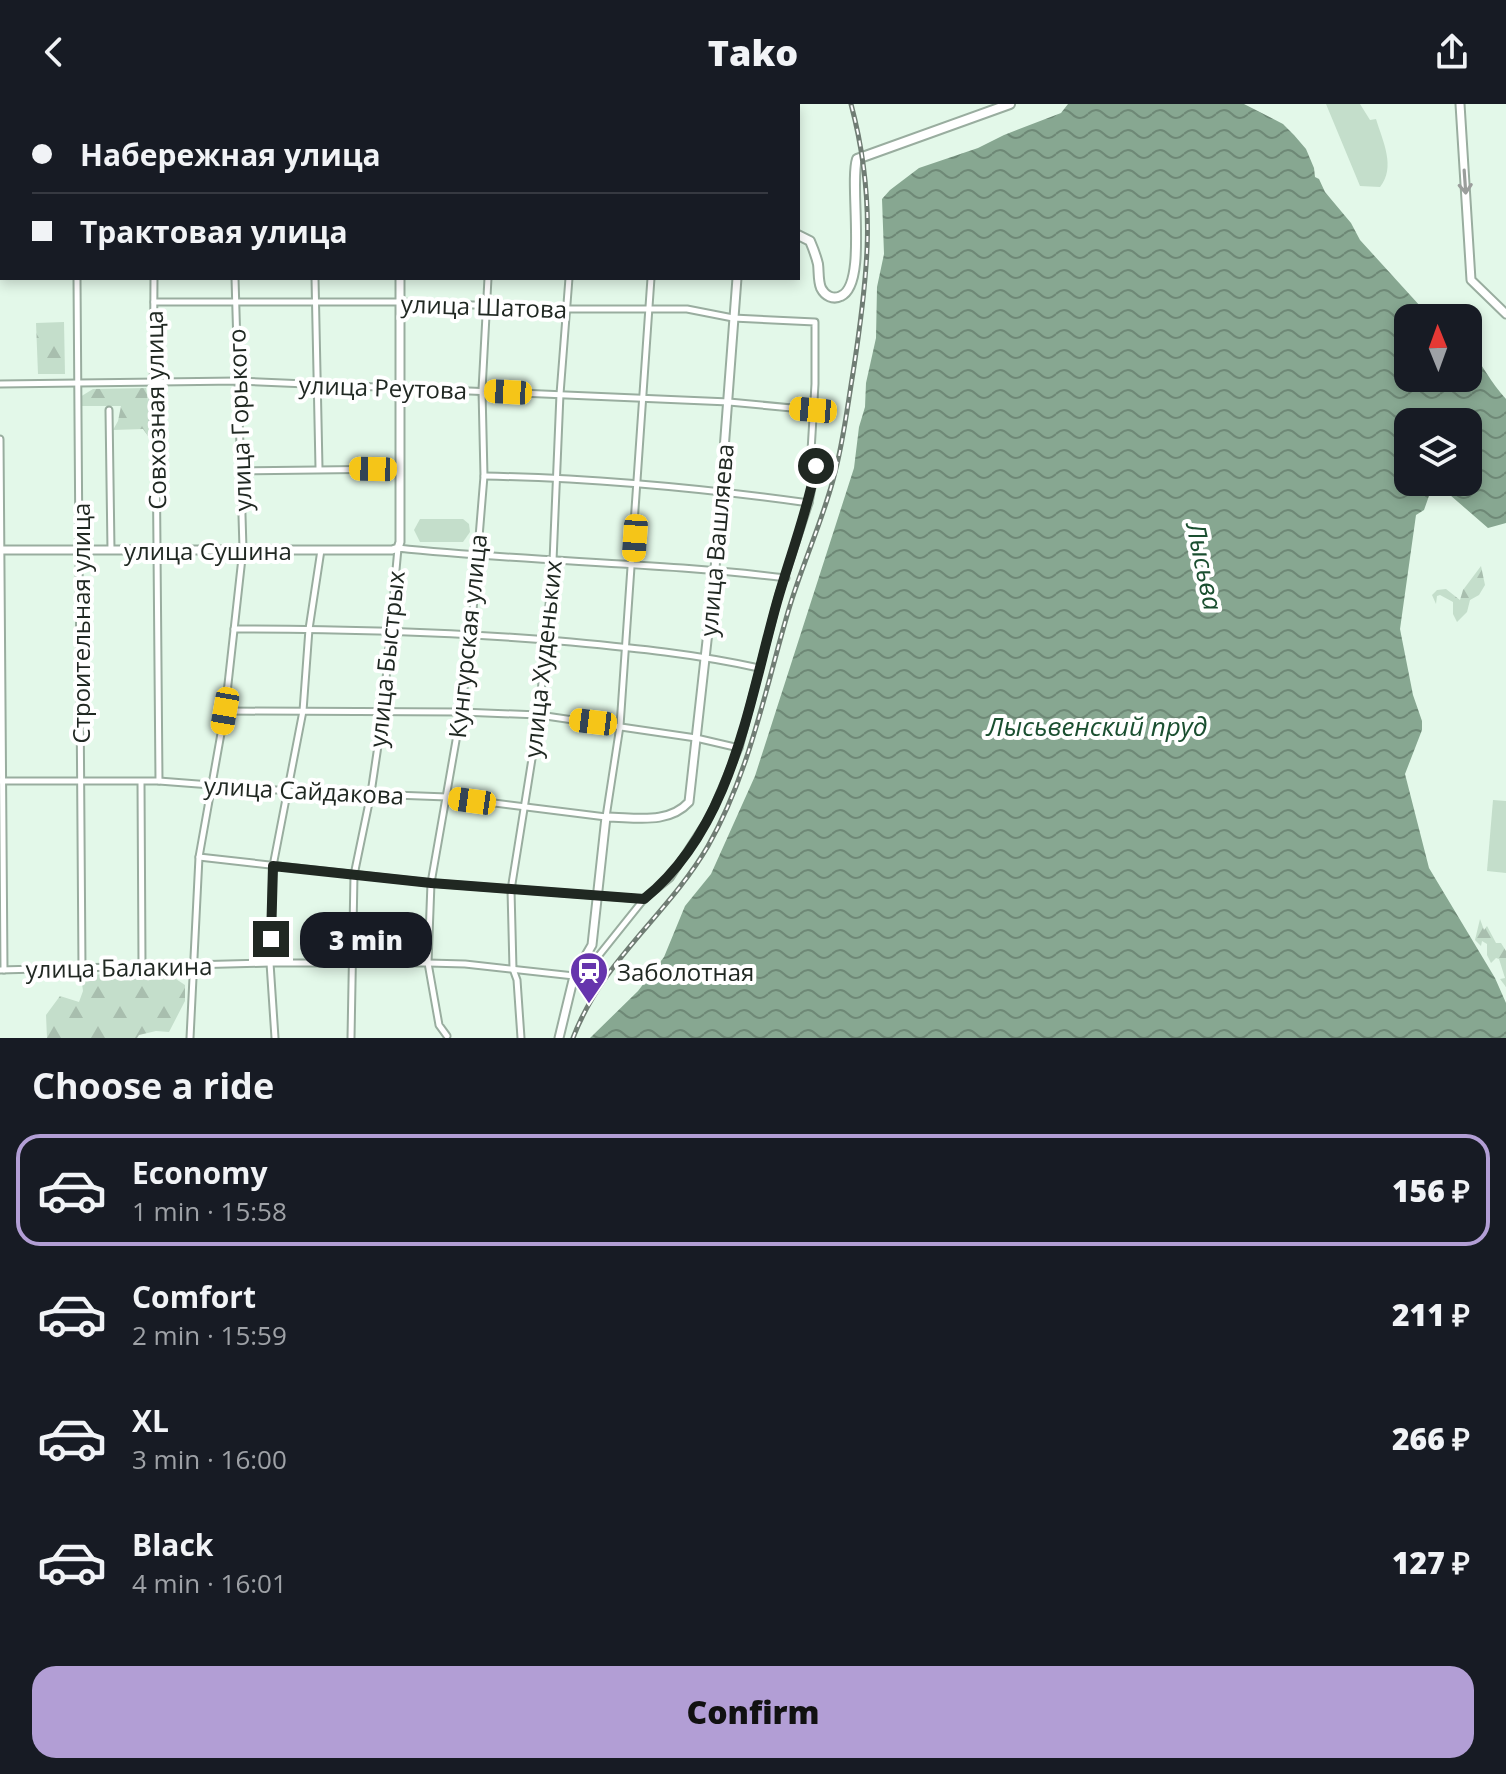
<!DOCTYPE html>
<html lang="en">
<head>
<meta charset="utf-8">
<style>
	body { margin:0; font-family:"Open Sans",sans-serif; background:#20242c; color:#f1f3f6; height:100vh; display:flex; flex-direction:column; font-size:30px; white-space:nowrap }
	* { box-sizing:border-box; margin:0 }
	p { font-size:26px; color:#9ea1a6 }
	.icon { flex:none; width:44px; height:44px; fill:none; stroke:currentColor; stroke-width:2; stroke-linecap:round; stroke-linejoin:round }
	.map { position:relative; height:934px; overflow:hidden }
	.details { display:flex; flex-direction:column; background:#171b24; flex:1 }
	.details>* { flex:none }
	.banner { position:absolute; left:0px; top:0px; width:800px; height:176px; box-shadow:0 4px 12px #0003; display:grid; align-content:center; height:176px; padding:0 32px; background:#171b24 }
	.needle { width:52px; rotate:359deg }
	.tools { position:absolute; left:1394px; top:200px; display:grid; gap:16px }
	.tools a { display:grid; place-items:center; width:88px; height:88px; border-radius:16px; background:#171b24; box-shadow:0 4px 12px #0003; font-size:40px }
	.end { position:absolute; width:36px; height:36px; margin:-18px; border:10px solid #202822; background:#fff; box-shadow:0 0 0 4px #fff }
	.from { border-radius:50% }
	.bubble { position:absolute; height:56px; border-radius:24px; background:#171b24; box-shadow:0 4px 12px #0003; font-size:26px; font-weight:800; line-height:56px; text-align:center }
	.car { position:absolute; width:24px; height:48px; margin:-24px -12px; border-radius:10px; box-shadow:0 0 6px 2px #0007; background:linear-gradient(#f5c518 24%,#345 0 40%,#f5c518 0 76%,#345 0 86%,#f5c518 0) }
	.banner b { display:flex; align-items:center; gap:28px; height:76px; font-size:30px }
	.banner b+b { border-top:2px solid #363941 }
	.banner i { width:20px; height:20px; background:#f1f3f6 }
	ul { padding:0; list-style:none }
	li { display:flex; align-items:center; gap:24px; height:112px; margin:0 16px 12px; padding:0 16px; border:4px solid transparent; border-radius:24px }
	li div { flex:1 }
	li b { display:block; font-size:30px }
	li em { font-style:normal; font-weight:800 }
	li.active { border-color:#b29ed5 }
	li>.icon { width:72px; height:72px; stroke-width:1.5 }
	h2 { padding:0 32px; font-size:36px; line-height:96px }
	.cta { display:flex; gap:16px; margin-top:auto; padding:16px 32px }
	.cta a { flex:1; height:92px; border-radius:24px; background:#b29ed5; color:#111; font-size:32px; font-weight:800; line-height:92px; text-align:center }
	header { display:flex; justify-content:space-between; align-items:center; height:104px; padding:0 32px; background:#171b24; font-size:36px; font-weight:800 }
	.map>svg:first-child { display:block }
	.grass { fill:#c4decb }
	.forest { fill:url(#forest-firs) }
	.water { fill:url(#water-waves); fill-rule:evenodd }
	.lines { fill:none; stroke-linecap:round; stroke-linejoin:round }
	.minor-casing { stroke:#99ad9f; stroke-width:9 }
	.tertiary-casing { stroke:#99ad9f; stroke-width:11 }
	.secondary-casing { stroke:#99ad9f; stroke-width:12 }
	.minor { stroke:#fff; stroke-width:5 }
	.tertiary { stroke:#fff; stroke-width:7 }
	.secondary { stroke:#fff; stroke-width:8 }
	.rail-casing { stroke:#707d74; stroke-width:5 }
	.rail { stroke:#fff; stroke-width:2; stroke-dasharray:6; stroke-linecap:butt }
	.oneway { stroke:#9b9e9c }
	.route { stroke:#202822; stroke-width:10 }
	.labels { text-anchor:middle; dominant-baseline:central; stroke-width:8; stroke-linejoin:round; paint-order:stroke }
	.street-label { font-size:24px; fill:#202822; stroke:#fff }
	.poi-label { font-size:24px; fill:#202822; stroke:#fff; text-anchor:start }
	.water-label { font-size:26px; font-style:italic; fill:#1a4f30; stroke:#fff }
</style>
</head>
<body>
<header><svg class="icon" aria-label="back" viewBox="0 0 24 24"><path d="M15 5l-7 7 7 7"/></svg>Tako<svg class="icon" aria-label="share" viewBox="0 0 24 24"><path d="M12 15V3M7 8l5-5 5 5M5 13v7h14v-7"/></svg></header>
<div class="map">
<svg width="1506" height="934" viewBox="0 0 1506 934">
	<defs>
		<pattern id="forest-firs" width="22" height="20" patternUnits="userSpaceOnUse" patternTransform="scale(2)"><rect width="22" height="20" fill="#c4decb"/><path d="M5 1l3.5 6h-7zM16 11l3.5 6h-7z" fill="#a8beae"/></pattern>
		<pattern id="water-waves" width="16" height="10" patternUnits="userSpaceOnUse" patternTransform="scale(2)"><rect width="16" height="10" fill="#87a791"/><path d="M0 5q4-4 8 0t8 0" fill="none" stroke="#6e8876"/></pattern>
	</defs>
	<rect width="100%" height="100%" fill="#e3f8e9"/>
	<!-- grass -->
	<g class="grass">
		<path d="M1326,0H1360L1370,16L1376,15C1383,38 1396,63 1380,83L1360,82Z"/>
		<polygon points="420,415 463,415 469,420 470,428 463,438 420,438 414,426"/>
		<polygon points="1493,696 1506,697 1506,769 1487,767"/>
	</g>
	<!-- forest -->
	<g class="forest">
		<polygon points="64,218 65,270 38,270 36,219"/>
		<polygon points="146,284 153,330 148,332 143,325 113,326 118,317 121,302 81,302 80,293 93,285"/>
		<polygon points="1481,462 1485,481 1479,491 1470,496 1467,508 1457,518 1453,510 1453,498 1440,491 1437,492 1436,500 1432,491 1437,486 1446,485 1460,496 1463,486"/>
		<polygon points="1480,815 1484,826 1487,822 1496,839 1501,839 1506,847 1506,883 1500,875 1505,874 1499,855 1496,854 1491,859 1487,851 1487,840 1482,837 1481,842 1475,836"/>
		<polygon points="140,867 158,871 164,867 185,881 185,897 169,928 156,927 139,931 137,934 47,934 46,911 60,892 79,898 83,887 81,872"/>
	</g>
	<!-- water -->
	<path class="water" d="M1068,0H1244L1283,20L1294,31L1306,45L1314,64L1315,73L1319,75L1325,88L1351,119L1360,136L1431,214H1408V274H1468V242C1482,260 1491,279 1506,295V419L1488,424L1450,391L1430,389L1424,406L1416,411L1400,525L1413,591L1422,617V626L1405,670L1429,764L1495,874L1506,899V934H590L638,887L664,853L685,802L711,770L755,672L854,364L859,323L865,303L866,279L876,234L877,183L884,150L882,95L890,86L919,64L978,44L1004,31L1061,9ZM1408,318H1468V378H1408Z"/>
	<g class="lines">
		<defs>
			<g id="minor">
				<polyline points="155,0 155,2"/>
				<polyline points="233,0 233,2"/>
				<polyline points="400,0 400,2"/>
				<polyline points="314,2 314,0"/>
				<polyline points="497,2 497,0"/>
				<polyline points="579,2 579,0"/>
				<polyline points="663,2 663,0"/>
				<polyline points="77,174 82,864"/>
				<polyline points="154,174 153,315 156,330 159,677"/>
				<polyline points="315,174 319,364"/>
				<polyline points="154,198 400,198 567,205 687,205 733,214 815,218 815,280 811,347 816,362 809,399 779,490 739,644 710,712 670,774 644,795 596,855 583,859"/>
				<polyline points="0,280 238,277 729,298 813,306"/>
				<polyline points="109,306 111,446"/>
				<polyline points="0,335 4,866"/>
				<polyline points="241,367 400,365"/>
				<path d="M484,372C593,374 701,384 809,399"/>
				<path d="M234,525C346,525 459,528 571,538C634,544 696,550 759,564"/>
				<polyline points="225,607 461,608 539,611 696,634 739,644"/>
				<polyline points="0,677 159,677 289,687 447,693 606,713 620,622 651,174"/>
				<polyline points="141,678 142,861"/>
				<polyline points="199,753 431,779 643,795"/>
				<polyline points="0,866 270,859 428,859 465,860 574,872"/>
				<polyline points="447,932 439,921 428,859 431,779 461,608 471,531 484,372 482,286 488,174"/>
				<polyline points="190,934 199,753 225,607 243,445 235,174"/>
				<polyline points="275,934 270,859 273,762 303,607 309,525 321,446"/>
				<path d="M351,934L354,771L371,689L383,608L398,444C527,458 657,458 786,474"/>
				<polyline points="521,934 517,876 513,865 511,786 539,611 553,457 560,290 569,174"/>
			</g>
			<g id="tertiary">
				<polyline points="74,0 74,2"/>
				<polyline points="1460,0 1471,176 1506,210"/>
				<polyline points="750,2 750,0"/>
				<polyline points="0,446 392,446 398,444 400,438 400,174"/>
				<path d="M559,934L574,872L592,841L606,713C635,713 668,721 689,698L715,465L737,174"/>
			</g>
			<g id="secondary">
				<polyline points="0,99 2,99"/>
				<path d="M798,131L810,137C813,144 816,152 818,160C819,167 818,177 821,184C825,192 833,196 841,192C868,180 849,80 857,55L1010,0"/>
			</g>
		</defs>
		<!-- minor casing -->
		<use href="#minor" class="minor-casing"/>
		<!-- tertiary casing -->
		<use href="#tertiary" class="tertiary-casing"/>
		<!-- secondary casing -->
		<use href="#secondary" class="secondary-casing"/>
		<!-- minor -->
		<use href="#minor" class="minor"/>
		<!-- tertiary -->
		<use href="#tertiary" class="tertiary"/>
		<!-- secondary -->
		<use href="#secondary" class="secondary"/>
		<defs>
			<path id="rail" d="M573,934C603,855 667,812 708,742C749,670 765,587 788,508C801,463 821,421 833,376C843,341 847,305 853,269C868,172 877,97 851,0"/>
		</defs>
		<!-- rail casing -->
		<use href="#rail" class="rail-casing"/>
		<!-- rail -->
		<use href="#rail" class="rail"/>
	</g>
	<!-- one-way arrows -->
	<defs><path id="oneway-shaft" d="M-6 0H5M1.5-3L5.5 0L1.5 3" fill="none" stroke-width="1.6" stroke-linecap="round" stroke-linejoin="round" transform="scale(2)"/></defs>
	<use class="oneway" href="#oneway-shaft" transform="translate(1465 78) rotate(86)"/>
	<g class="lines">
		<!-- route -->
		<path class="route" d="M271,835L273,762L431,779L644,795C732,724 748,601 777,498C790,452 807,409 816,362"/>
	</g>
	<!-- icons -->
	<defs>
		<symbol id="station-pin" viewBox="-11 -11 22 30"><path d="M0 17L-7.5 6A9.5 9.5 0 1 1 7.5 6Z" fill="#6635ad" stroke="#fff"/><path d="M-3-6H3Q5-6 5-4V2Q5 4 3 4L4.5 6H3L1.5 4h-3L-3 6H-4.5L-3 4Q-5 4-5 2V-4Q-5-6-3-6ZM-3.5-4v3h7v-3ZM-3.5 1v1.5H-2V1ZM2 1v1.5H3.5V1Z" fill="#fff"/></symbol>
	</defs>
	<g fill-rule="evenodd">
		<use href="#station-pin" x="567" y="845" width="44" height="60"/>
	</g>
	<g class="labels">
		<!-- street labels -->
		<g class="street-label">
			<text transform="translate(484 202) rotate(2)">улица Шатова</text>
			<text transform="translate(383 283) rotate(2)">улица Реутова</text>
			<text transform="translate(155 306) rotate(-91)">Совхозная улица</text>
			<text transform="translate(239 316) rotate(-92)">улица Горького</text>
			<text transform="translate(716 436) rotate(-85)">улица Вашляева</text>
			<text x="208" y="446">улица Сушина</text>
			<text transform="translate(80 519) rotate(-90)">Строительная улица</text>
			<text transform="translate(467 532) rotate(-84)">Кунгурская улица</text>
			<text transform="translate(386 555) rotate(-84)">улица Быстрых</text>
			<text transform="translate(542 555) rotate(-84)">улица Худеньких</text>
			<text transform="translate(304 686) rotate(3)">улица Сайдакова</text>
			<text transform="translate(119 863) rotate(-1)">улица Балакина</text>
		</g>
		<!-- poi labels -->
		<g class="poi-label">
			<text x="617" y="867">Заболотная</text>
		</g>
		<!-- water labels -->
		<g class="water-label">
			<text transform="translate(1205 462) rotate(78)">Лысьва</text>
			<text x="1097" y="622">Лысьвенский пруд</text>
		</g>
	</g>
</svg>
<div class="tools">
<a><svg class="needle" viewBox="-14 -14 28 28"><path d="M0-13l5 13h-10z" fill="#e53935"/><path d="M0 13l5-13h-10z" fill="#9ea1a6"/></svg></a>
<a><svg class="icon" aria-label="layers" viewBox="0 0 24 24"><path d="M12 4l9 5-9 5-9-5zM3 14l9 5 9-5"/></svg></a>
</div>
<i class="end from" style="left:816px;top:362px"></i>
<i class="end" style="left:271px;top:835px"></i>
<div class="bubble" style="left:300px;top:808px;width:132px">3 min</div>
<i class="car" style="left:508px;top:288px;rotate:273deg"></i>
<i class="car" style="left:813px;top:306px;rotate:275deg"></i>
<i class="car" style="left:373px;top:365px;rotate:271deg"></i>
<i class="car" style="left:635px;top:434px;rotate:184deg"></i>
<i class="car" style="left:225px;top:607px;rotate:190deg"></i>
<i class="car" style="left:593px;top:618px;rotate:277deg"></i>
<i class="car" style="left:472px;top:697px;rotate:278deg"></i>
<div class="banner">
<b><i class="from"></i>Набережная улица</b>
<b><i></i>Трактовая улица</b>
</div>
</div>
<section class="details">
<h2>Choose a ride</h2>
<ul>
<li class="active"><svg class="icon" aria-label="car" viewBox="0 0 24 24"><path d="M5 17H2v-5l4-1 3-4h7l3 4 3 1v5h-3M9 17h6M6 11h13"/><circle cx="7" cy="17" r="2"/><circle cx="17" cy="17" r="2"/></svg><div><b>Economy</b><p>1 min · 15:58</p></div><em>156 ₽</em></li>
<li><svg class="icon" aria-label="car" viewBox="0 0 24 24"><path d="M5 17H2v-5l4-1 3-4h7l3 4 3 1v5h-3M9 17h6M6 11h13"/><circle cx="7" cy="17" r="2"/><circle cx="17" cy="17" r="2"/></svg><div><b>Comfort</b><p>2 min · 15:59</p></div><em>211 ₽</em></li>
<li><svg class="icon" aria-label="car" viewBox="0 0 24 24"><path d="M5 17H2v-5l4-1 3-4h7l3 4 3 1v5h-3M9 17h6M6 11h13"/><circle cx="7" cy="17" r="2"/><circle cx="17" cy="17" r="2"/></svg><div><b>XL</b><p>3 min · 16:00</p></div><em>266 ₽</em></li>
<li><svg class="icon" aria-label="car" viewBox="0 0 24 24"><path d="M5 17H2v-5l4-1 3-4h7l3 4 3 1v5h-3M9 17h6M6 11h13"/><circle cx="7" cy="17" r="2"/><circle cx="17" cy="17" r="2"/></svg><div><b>Black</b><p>4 min · 16:01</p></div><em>127 ₽</em></li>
</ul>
<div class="cta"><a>Confirm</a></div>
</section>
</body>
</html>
